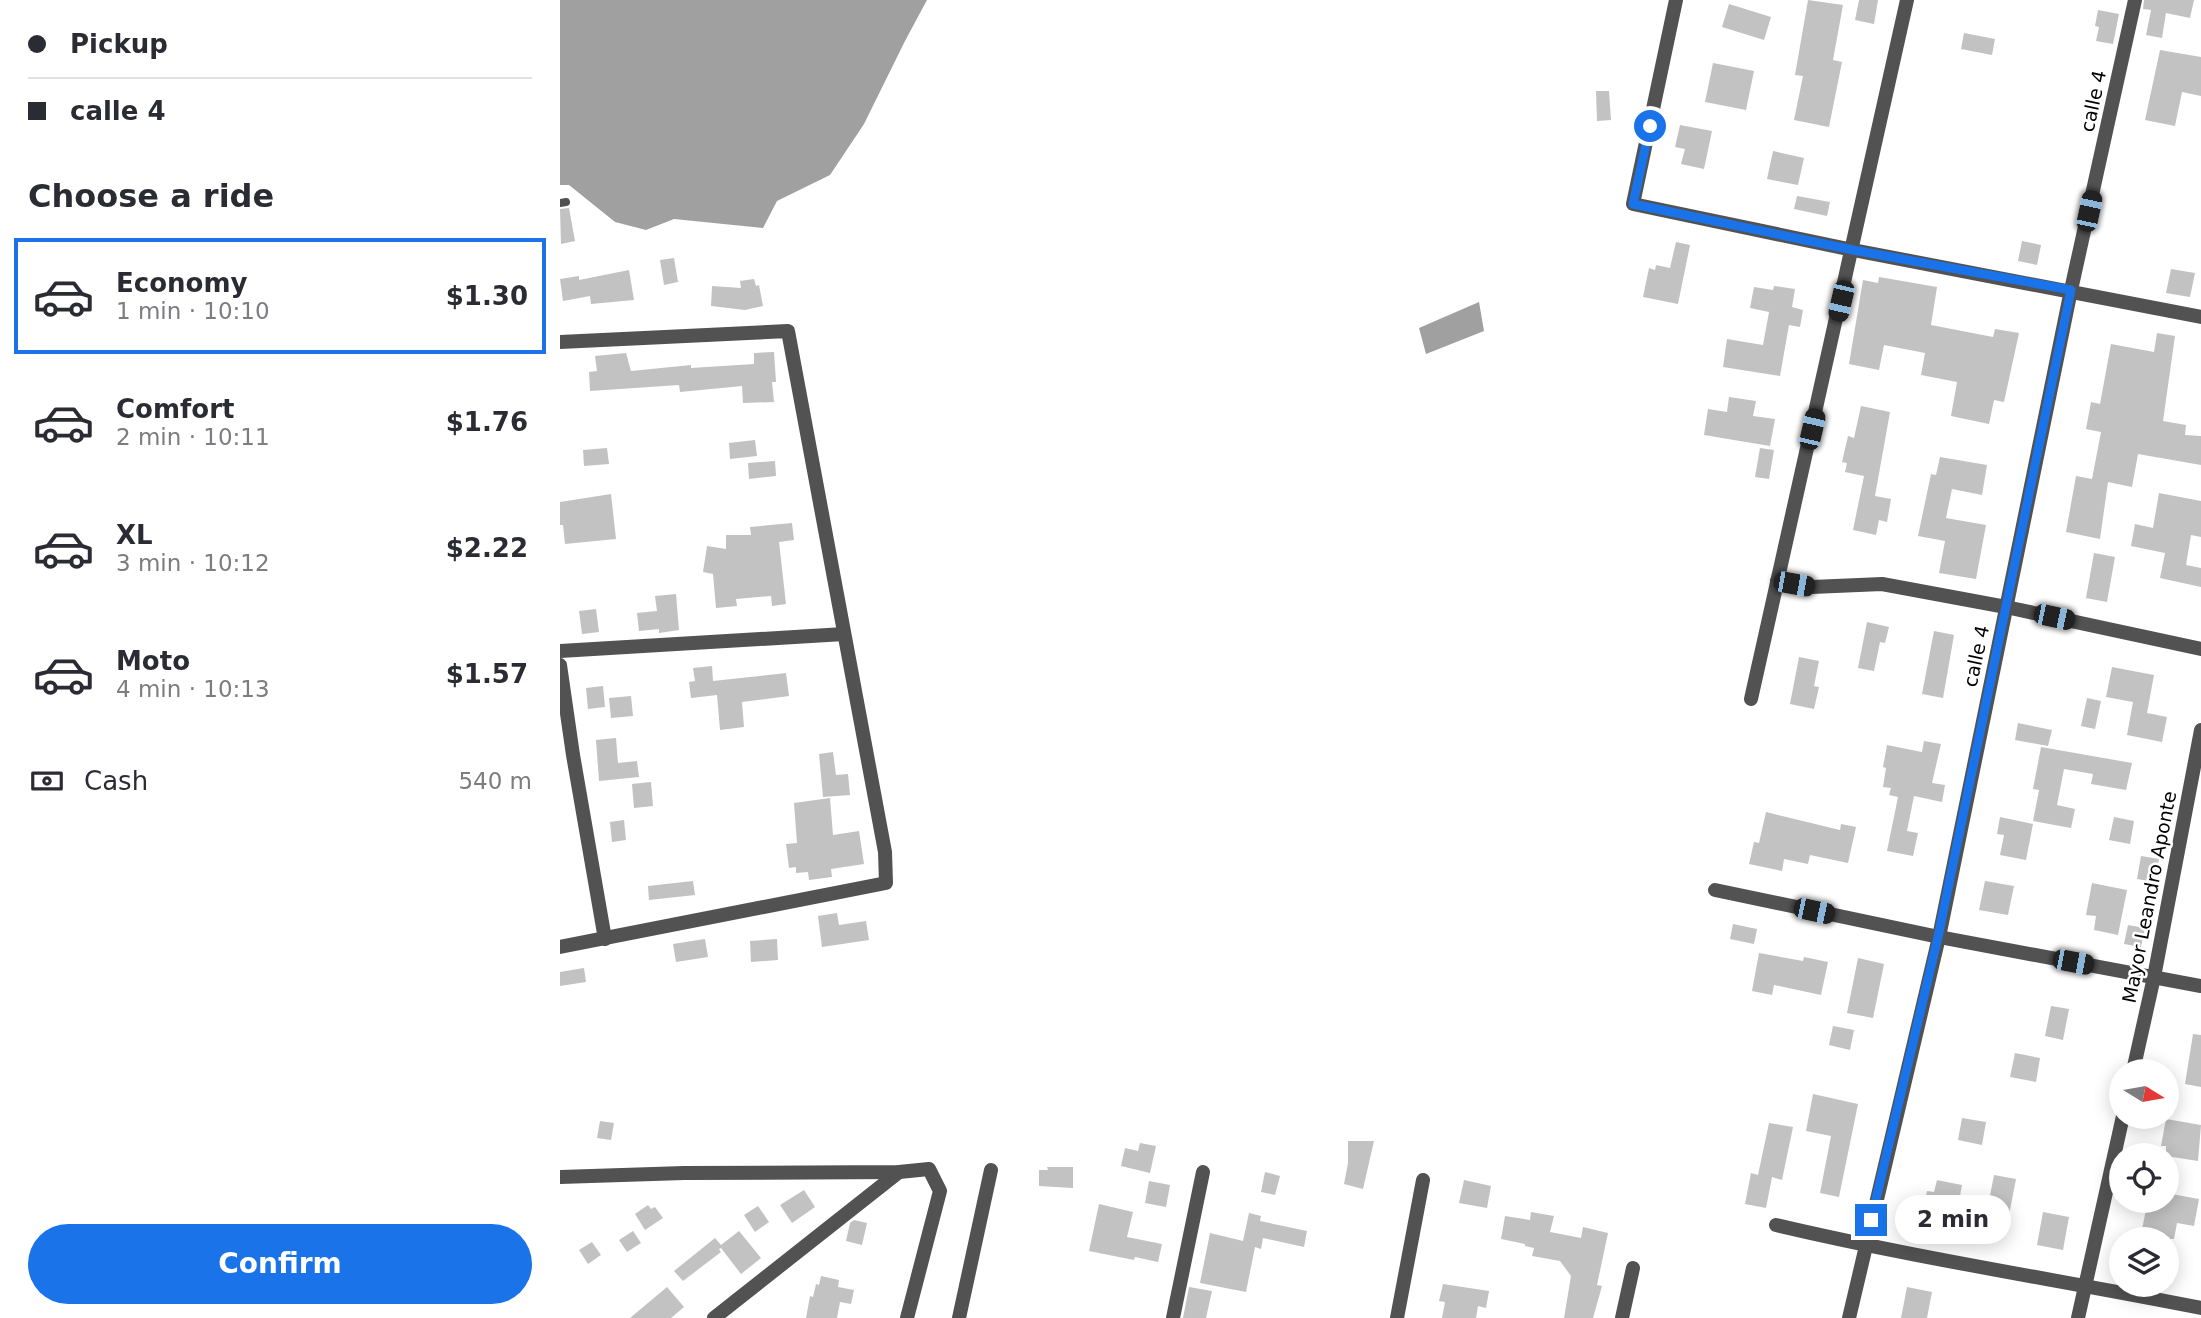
<!DOCTYPE html>
<html lang="en">
<head>
<meta charset="utf-8">
<style>
	body { margin:0; font-family:"DejaVu Sans",sans-serif; background:#f7f7f7; color:#2b2b33; height:100vh; display:flex; flex-direction:column; font-size:26px; white-space:nowrap }
	* { box-sizing:border-box; margin:0 }
	p { font-size:23px; color:#7c7c81 }
	.icon { flex:none; width:38px; height:38px; fill:none; stroke:currentColor; stroke-width:2; stroke-linecap:round; stroke-linejoin:round }
	.map { position:relative; flex:1; overflow:hidden }
	.panel { display:flex; flex-direction:column; background:#fff; width:560px }
	.panel>* { flex:none }
	.top-card { display:grid; align-content:center; height:154px; padding:0 28px; background:#fff }
	.needle { width:46px; rotate:101deg }
	.buttons { position:absolute; left:1549px; top:1059px; display:grid; gap:14px }
	.buttons a { display:grid; place-items:center; width:70px; height:70px; border-radius:50%; background:#fff; box-shadow:0 4px 18px #0003; font-size:35px }
	.end { position:absolute; width:32px; height:32px; margin:-16px; border:9px solid #1a73e8; background:#fff; box-shadow:0 0 0 4px #fff }
	.from { border-radius:50% }
	.bubble { position:absolute; height:49px; border-radius:24px; background:#fff; box-shadow:0 4px 18px #0003; font-size:23px; font-weight:800; line-height:49px; text-align:center }
	.car { position:absolute; width:21px; height:42px; margin:-21px -10px; border-radius:9px; box-shadow:0 0 5px 2px #0007; background:linear-gradient(#222 24%,#8ab4d8 0 40%,#222 0 76%,#8ab4d8 0 86%,#222 0) }
	.top-card b { display:flex; align-items:center; gap:24px; height:66px; font-size:26px }
	.top-card b+b { border-top:2px solid #e1e1e2 }
	.top-card i { width:18px; height:18px; background:#2b2b33 }
	ul { padding:0; list-style:none }
	li { display:flex; align-items:center; gap:21px; height:116px; margin:0 14px 10px; padding:0 14px; border:4px solid transparent; border-radius:0px }
	li div { flex:1 }
	li b { display:block; font-size:26px }
	li em { font-style:normal; font-weight:800 }
	li.active { border-color:#1a73e8 }
	li>.icon { width:63px; height:63px; stroke-width:1.5 }
	h2 { padding:0 28px; font-size:32px; line-height:84px }
	.pay { display:flex; align-items:center; gap:18px; height:77px; padding:0 28px; font-size:26px }
	.pay p { margin-inline-start:auto }
	.action { display:flex; gap:14px; margin-top:auto; padding:14px 28px }
	.action a { flex:1; height:80px; border-radius:42px; background:#1a73e8; color:#fff; font-size:28px; font-weight:800; line-height:80px; text-align:center }
	main { display:flex; flex:1; min-height:0 }
	.map>svg:first-child { display:block }
	.water { fill:#a0a0a0 }
	.building { fill:#c2c2c2 }
	.lines { fill:none; stroke-linecap:round; stroke-linejoin:round }
	.service { stroke:#525252; stroke-width:8 }
	.minor { stroke:#525252; stroke-width:14 }
	.route { stroke:#1a73e8; stroke-width:9 }
	.labels { text-anchor:middle; dominant-baseline:central; stroke-width:5; stroke-linejoin:round; paint-order:stroke }
	.street-label { font-size:19px; fill:#000; stroke:#fff }
</style>
</head>
<body>
<main>
<section class="panel">
<div class="top-card">
<b><i class="from"></i>Pickup</b>
<b><i></i>calle 4</b>
</div>
<h2>Choose a ride</h2>
<ul>
<li class="active"><svg class="icon" aria-label="car" viewBox="0 0 24 24"><path d="M5 17H2v-5l4-1 3-4h7l3 4 3 1v5h-3M9 17h6M6 11h13"/><circle cx="7" cy="17" r="2"/><circle cx="17" cy="17" r="2"/></svg><div><b>Economy</b><p>1 min · 10:10</p></div><em>$1.30</em></li>
<li><svg class="icon" aria-label="car" viewBox="0 0 24 24"><path d="M5 17H2v-5l4-1 3-4h7l3 4 3 1v5h-3M9 17h6M6 11h13"/><circle cx="7" cy="17" r="2"/><circle cx="17" cy="17" r="2"/></svg><div><b>Comfort</b><p>2 min · 10:11</p></div><em>$1.76</em></li>
<li><svg class="icon" aria-label="car" viewBox="0 0 24 24"><path d="M5 17H2v-5l4-1 3-4h7l3 4 3 1v5h-3M9 17h6M6 11h13"/><circle cx="7" cy="17" r="2"/><circle cx="17" cy="17" r="2"/></svg><div><b>XL</b><p>3 min · 10:12</p></div><em>$2.22</em></li>
<li><svg class="icon" aria-label="car" viewBox="0 0 24 24"><path d="M5 17H2v-5l4-1 3-4h7l3 4 3 1v5h-3M9 17h6M6 11h13"/><circle cx="7" cy="17" r="2"/><circle cx="17" cy="17" r="2"/></svg><div><b>Moto</b><p>4 min · 10:13</p></div><em>$1.57</em></li>
</ul>
<div class="pay"><svg class="icon" aria-label="cash" viewBox="0 0 24 24"><path d="M3 7h18v10H3z"/><circle cx="12" cy="12" r="2"/></svg>Cash<p>540 m</p></div>
<div class="action"><a>Confirm</a></div>
</section>
<div class="map">
<svg width="1641" height="1318" viewBox="0 0 1641 1318">
	<rect width="100%" height="100%" fill="#fff"/>
	<!-- water -->
	<g class="water">
		<polygon points="0,0 367,0 345,41 304,124 270,175 217,201 203,228 114,219 86,230 55,222 9,185 0,185"/>
		<polygon points="919,302 924,331 866,354 859,328"/>
	</g>
	<!-- building -->
	<g class="building">
		<polygon points="1248,0 1283,5 1273,60 1282,62 1269,127 1234,120 1243,76 1235,75"/>
		<polygon points="1299,0 1318,0 1314,24 1295,20"/>
		<polygon points="1584,0 1634,0 1630,18 1606,13 1602,38 1586,35 1591,10 1583,9"/>
		<polygon points="1169,4 1211,17 1204,40 1162,27"/>
		<polygon points="1538,10 1559,14 1553,44 1536,41 1539,27 1535,26"/>
		<polygon points="1404,33 1435,39 1432,55 1401,49"/>
		<polygon points="1600,50 1641,57 1641,96 1622,92 1615,126 1585,120"/>
		<polygon points="1153,63 1194,71 1186,110 1145,102"/>
		<polygon points="1036,91 1049,91 1051,120 1037,121"/>
		<polygon points="1120,125 1152,131 1144,169 1121,164 1125,149 1115,147"/>
		<polygon points="1213,151 1244,158 1238,185 1207,179"/>
		<polygon points="1237,196 1270,202 1267,216 1234,209"/>
		<polygon points="9,208 15,241 1,244 0,209"/>
		<polygon points="1462,241 1481,245 1477,265 1458,261"/>
		<polygon points="1116,242 1130,245 1118,304 1083,297 1089,268 1095,270 1096,265 1110,268"/>
		<polygon points="114,258 118,282 104,285 100,260"/>
		<polygon points="1611,269 1635,273 1630,297 1606,293"/>
		<polygon points="69,270 74,300 31,304 30,296 3,301 0,279 19,276 19,280"/>
		<polygon points="1319,277 1377,287 1371,325 1433,337 1435,329 1459,333 1444,402 1434,400 1429,424 1391,416 1397,382 1361,375 1365,353 1324,345 1319,370 1289,364 1303,280 1318,283"/>
		<polygon points="194,279 196,286 199,285 203,306 185,310 151,306 152,286 181,288 180,281"/>
		<polygon points="1214,286 1235,289 1232,307 1243,310 1240,327 1229,325 1220,376 1163,367 1167,339 1203,345 1209,312 1190,308 1194,287 1213,290"/>
		<polygon points="1597,333 1615,336 1603,421 1626,425 1625,435 1641,436 1641,465 1578,454 1572,487 1548,482 1540,539 1506,532 1516,476 1532,479 1541,432 1526,429 1531,402 1540,404 1551,344 1594,352"/>
		<polygon points="214,352 216,382 212,382 214,402 183,403 182,386 120,392 119,385 30,391 29,372 37,371 35,356 66,353 71,371 131,365 131,368 194,364 194,353"/>
		<polygon points="1169,397 1196,401 1193,416 1215,419 1210,446 1144,435 1148,409 1167,412"/>
		<polygon points="1301,406 1330,412 1315,496 1331,499 1327,522 1319,520 1316,535 1293,530 1304,476 1285,472 1287,463 1282,462 1288,436 1294,438"/>
		<polygon points="195,440 197,456 170,459 169,443"/>
		<polygon points="47,448 49,464 24,466 23,450"/>
		<polygon points="1200,448 1214,450 1209,479 1195,477"/>
		<polygon points="1380,457 1427,465 1422,495 1392,489 1386,518 1426,525 1416,579 1379,573 1385,541 1358,536 1371,474 1376,475"/>
		<polygon points="215,461 216,476 189,479 188,463"/>
		<polygon points="1599,493 1641,501 1641,537 1631,535 1626,565 1641,568 1641,587 1600,578 1605,553 1571,546 1575,524 1593,528"/>
		<polygon points="51,494 56,539 5,544 3,525 0,525 0,502"/>
		<polygon points="232,523 234,540 219,542 226,604 212,606 211,596 176,599 177,606 156,608 153,574 143,572 147,546 166,549 166,535 191,535 190,527"/>
		<polygon points="1534,553 1555,557 1547,602 1526,598"/>
		<polygon points="116,594 119,630 99,633 99,629 79,631 77,613 97,611 95,596"/>
		<polygon points="36,609 39,632 22,634 19,611"/>
		<polygon points="1307,622 1329,627 1325,643 1320,642 1314,671 1298,668"/>
		<polygon points="1374,631 1394,635 1383,698 1362,694"/>
		<polygon points="1239,657 1259,661 1254,686 1259,687 1254,709 1230,704"/>
		<polygon points="152,666 153,681 226,673 229,696 182,702 184,727 160,730 157,695 131,698 129,682 135,681 133,668"/>
		<polygon points="1552,667 1594,675 1587,713 1607,717 1602,742 1567,735 1573,702 1546,697"/>
		<polygon points="43,686 45,707 28,709 26,688"/>
		<polygon points="71,696 73,716 51,718 49,698"/>
		<polygon points="1527,698 1541,701 1535,729 1521,726"/>
		<polygon points="1458,723 1492,730 1488,746 1455,740"/>
		<polygon points="56,738 58,763 77,761 79,777 39,781 36,740"/>
		<polygon points="1364,741 1381,744 1372,783 1385,785 1382,802 1354,796 1347,831 1358,833 1353,856 1327,851 1338,797 1329,795 1331,788 1323,787 1326,768 1323,767 1327,745 1362,752"/>
		<polygon points="1481,747 1572,763 1566,790 1531,784 1533,774 1504,769 1497,805 1515,809 1511,828 1473,821 1479,790 1473,789"/>
		<polygon points="273,752 276,775 288,774 290,795 263,797 259,754"/>
		<polygon points="91,782 93,806 74,808 72,784"/>
		<polygon points="270,798 273,835 299,831 304,864 271,869 272,877 249,880 248,872 236,873 236,867 229,868 226,844 237,843 234,803"/>
		<polygon points="1206,812 1280,830 1281,824 1296,827 1288,863 1250,855 1248,864 1224,859 1222,871 1189,864 1194,842 1199,843"/>
		<polygon points="1440,817 1473,824 1466,860 1440,855 1444,835 1437,834"/>
		<polygon points="1554,817 1574,821 1570,844 1549,840"/>
		<polygon points="64,820 66,840 52,842 50,822"/>
		<polygon points="1581,856 1599,859 1594,882 1577,879"/>
		<polygon points="133,881 135,895 89,900 88,886"/>
		<polygon points="1425,881 1454,886 1448,915 1419,910"/>
		<polygon points="1532,883 1567,890 1558,935 1534,930 1536,916 1526,915"/>
		<polygon points="277,913 279,925 306,921 309,940 262,947 258,916"/>
		<polygon points="1173,924 1197,929 1194,944 1170,939"/>
		<polygon points="1568,925 1585,928 1581,947 1564,944"/>
		<polygon points="145,939 148,957 116,962 113,944"/>
		<polygon points="217,939 218,960 191,962 190,941"/>
		<polygon points="1199,953 1243,961 1244,957 1268,962 1261,995 1214,985 1212,995 1192,991"/>
		<polygon points="1298,958 1324,964 1313,1018 1287,1013"/>
		<polygon points="24,968 26,982 0,986 0,972"/>
		<polygon points="1491,1006 1509,1009 1503,1040 1485,1036"/>
		<polygon points="1273,1026 1294,1030 1290,1050 1269,1045"/>
		<polygon points="1633,1034 1641,1035 1641,1087 1625,1084"/>
		<polygon points="1455,1053 1480,1058 1476,1082 1450,1077"/>
		<polygon points="1253,1094 1298,1104 1279,1197 1260,1193 1271,1136 1246,1131"/>
		<polygon points="1402,1118 1426,1122 1422,1145 1398,1140"/>
		<polygon points="1606,1119 1641,1125 1638,1161 1606,1156 1606,1146 1601,1146"/>
		<polygon points="40,1121 54,1123 51,1140 37,1138"/>
		<polygon points="1209,1123 1233,1127 1222,1180 1212,1177 1206,1208 1185,1204 1191,1173 1198,1175"/>
		<polygon points="788,1141 814,1141 803,1189 784,1184 788,1163"/>
		<polygon points="580,1143 596,1146 590,1173 561,1166 565,1148 578,1151"/>
		<polygon points="487,1167 513,1167 513,1188 479,1186 479,1170 488,1170"/>
		<polygon points="705,1172 720,1176 715,1195 701,1192"/>
		<polygon points="1434,1175 1456,1179 1448,1220 1426,1216"/>
		<polygon points="904,1180 931,1186 927,1208 899,1203"/>
		<polygon points="1377,1180 1402,1185 1395,1223 1390,1222 1388,1231 1371,1227 1373,1219 1362,1217 1367,1191 1374,1192"/>
		<polygon points="589,1181 610,1185 606,1207 585,1203"/>
		<polygon points="244,1190 255,1207 232,1223 220,1205"/>
		<polygon points="1606,1193 1639,1199 1634,1226 1617,1223 1614,1239 1580,1239 1588,1200 1606,1200"/>
		<polygon points="539,1204 573,1212 567,1237 602,1244 598,1262 575,1257 574,1260 529,1251"/>
		<polygon points="88,1205 91,1209 95,1207 103,1218 85,1230 75,1214"/>
		<polygon points="198,1206 209,1222 195,1232 184,1215"/>
		<polygon points="971,1212 994,1216 990,1232 1021,1238 1023,1227 1048,1233 1037,1285 1042,1286 1033,1318 1004,1318 1011,1276 1000,1261 972,1256 974,1248 965,1246 965,1244 941,1239 945,1216 970,1220"/>
		<polygon points="1483,1212 1509,1217 1503,1250 1477,1245"/>
		<polygon points="689,1213 701,1216 700,1221 747,1231 744,1247 703,1238 701,1249 695,1247 686,1292 640,1283 650,1233 683,1241"/>
		<polygon points="294,1220 307,1223 302,1245 286,1241 290,1223"/>
		<polygon points="73,1231 81,1243 67,1252 59,1240"/>
		<polygon points="179,1231 201,1258 181,1274 161,1248 159,1249 161,1252 123,1281 114,1271 155,1238 161,1245"/>
		<polygon points="32,1242 41,1255 28,1264 19,1250"/>
		<polygon points="261,1276 279,1280 278,1287 294,1290 291,1304 280,1302 277,1318 246,1318 250,1296 253,1297 256,1284 259,1285"/>
		<polygon points="883,1284 929,1291 926,1308 918,1306 916,1318 882,1318 885,1302 879,1301"/>
		<polygon points="107,1287 124,1307 111,1318 70,1318"/>
		<polygon points="629,1287 652,1291 646,1318 623,1318"/>
		<polygon points="1347,1287 1372,1292 1367,1318 1341,1318"/>
	</g>
	<g class="lines">
		<!-- service -->
		<polyline class="service" points="0,203 6,202"/>
		<!-- minor -->
		<g class="minor">
			<polyline points="1116,0 1073,204 1293,250 1641,317"/>
			<polyline points="0,342 228,331 325,852 326,883 0,947"/>
			<polyline points="1217,581 1252,587 1322,584 1446,607 1641,649"/>
			<polyline points="0,651 284,634"/>
			<polyline points="0,665 13,755 45,939"/>
			<polyline points="1191,699 1347,0"/>
			<polyline points="1155,890 1379,937 1641,986"/>
			<polyline points="1573,1071 1594,977 1641,730"/>
			<polyline points="0,1177 124,1173 339,1172 369,1169 380,1191 347,1318"/>
			<path d="M1216,1225C1356,1258 1499,1280 1641,1308"/>
			<polyline points="154,1318 339,1172"/>
			<polyline points="399,1318 431,1170"/>
			<polyline points="613,1318 643,1172"/>
			<polyline points="837,1318 863,1180"/>
			<polyline points="1062,1318 1073,1268"/>
			<polyline points="1289,1318 1379,937 1511,290 1575,0"/>
			<polyline points="1518,1318 1563,1116"/>
		</g>
	</g>
	<g class="lines">
		<!-- route -->
		<polyline class="route" points="1090,126 1073,204 1293,250 1511,290 1378,937 1311,1220"/>
	</g>
	<g class="labels">
		<!-- street labels -->
		<g class="street-label">
			<text transform="translate(1533 101) rotate(-78)">calle 4</text>
			<text transform="translate(1416 656) rotate(-78)">calle 4</text>
			<text transform="translate(1589 897) rotate(-79)">Mayor Leandro Aponte</text>
		</g>
	</g>
</svg>
<div class="buttons">
<a><svg class="needle" viewBox="-14 -14 28 28"><path d="M0-13l5 13h-10z" fill="#e53935"/><path d="M0 13l5-13h-10z" fill="#7c7c81"/></svg></a>
<a><svg class="icon" aria-label="locate" viewBox="0 0 24 24"><circle cx="12" cy="12" r="6"/><path d="M12 2v4M12 18v4M2 12h4M18 12h4"/></svg></a>
<a><svg class="icon" aria-label="layers" viewBox="0 0 24 24"><path d="M12 4l9 5-9 5-9-5zM3 14l9 5 9-5"/></svg></a>
</div>
<i class="end from" style="left:1090px;top:126px"></i>
<i class="end" style="left:1311px;top:1220px"></i>
<div class="bubble" style="left:1335px;top:1195px;width:116px">2 min</div>
<i class="car" style="left:1529px;top:211px;rotate:12deg"></i>
<i class="car" style="left:1281px;top:301px;rotate:193deg"></i>
<i class="car" style="left:1252px;top:429px;rotate:13deg"></i>
<i class="car" style="left:1234px;top:584px;rotate:100deg"></i>
<i class="car" style="left:1494px;top:617px;rotate:102deg"></i>
<i class="car" style="left:1254px;top:911px;rotate:102deg"></i>
<i class="car" style="left:1513px;top:962px;rotate:101deg"></i>
</div>
</main>
</body>
</html>
